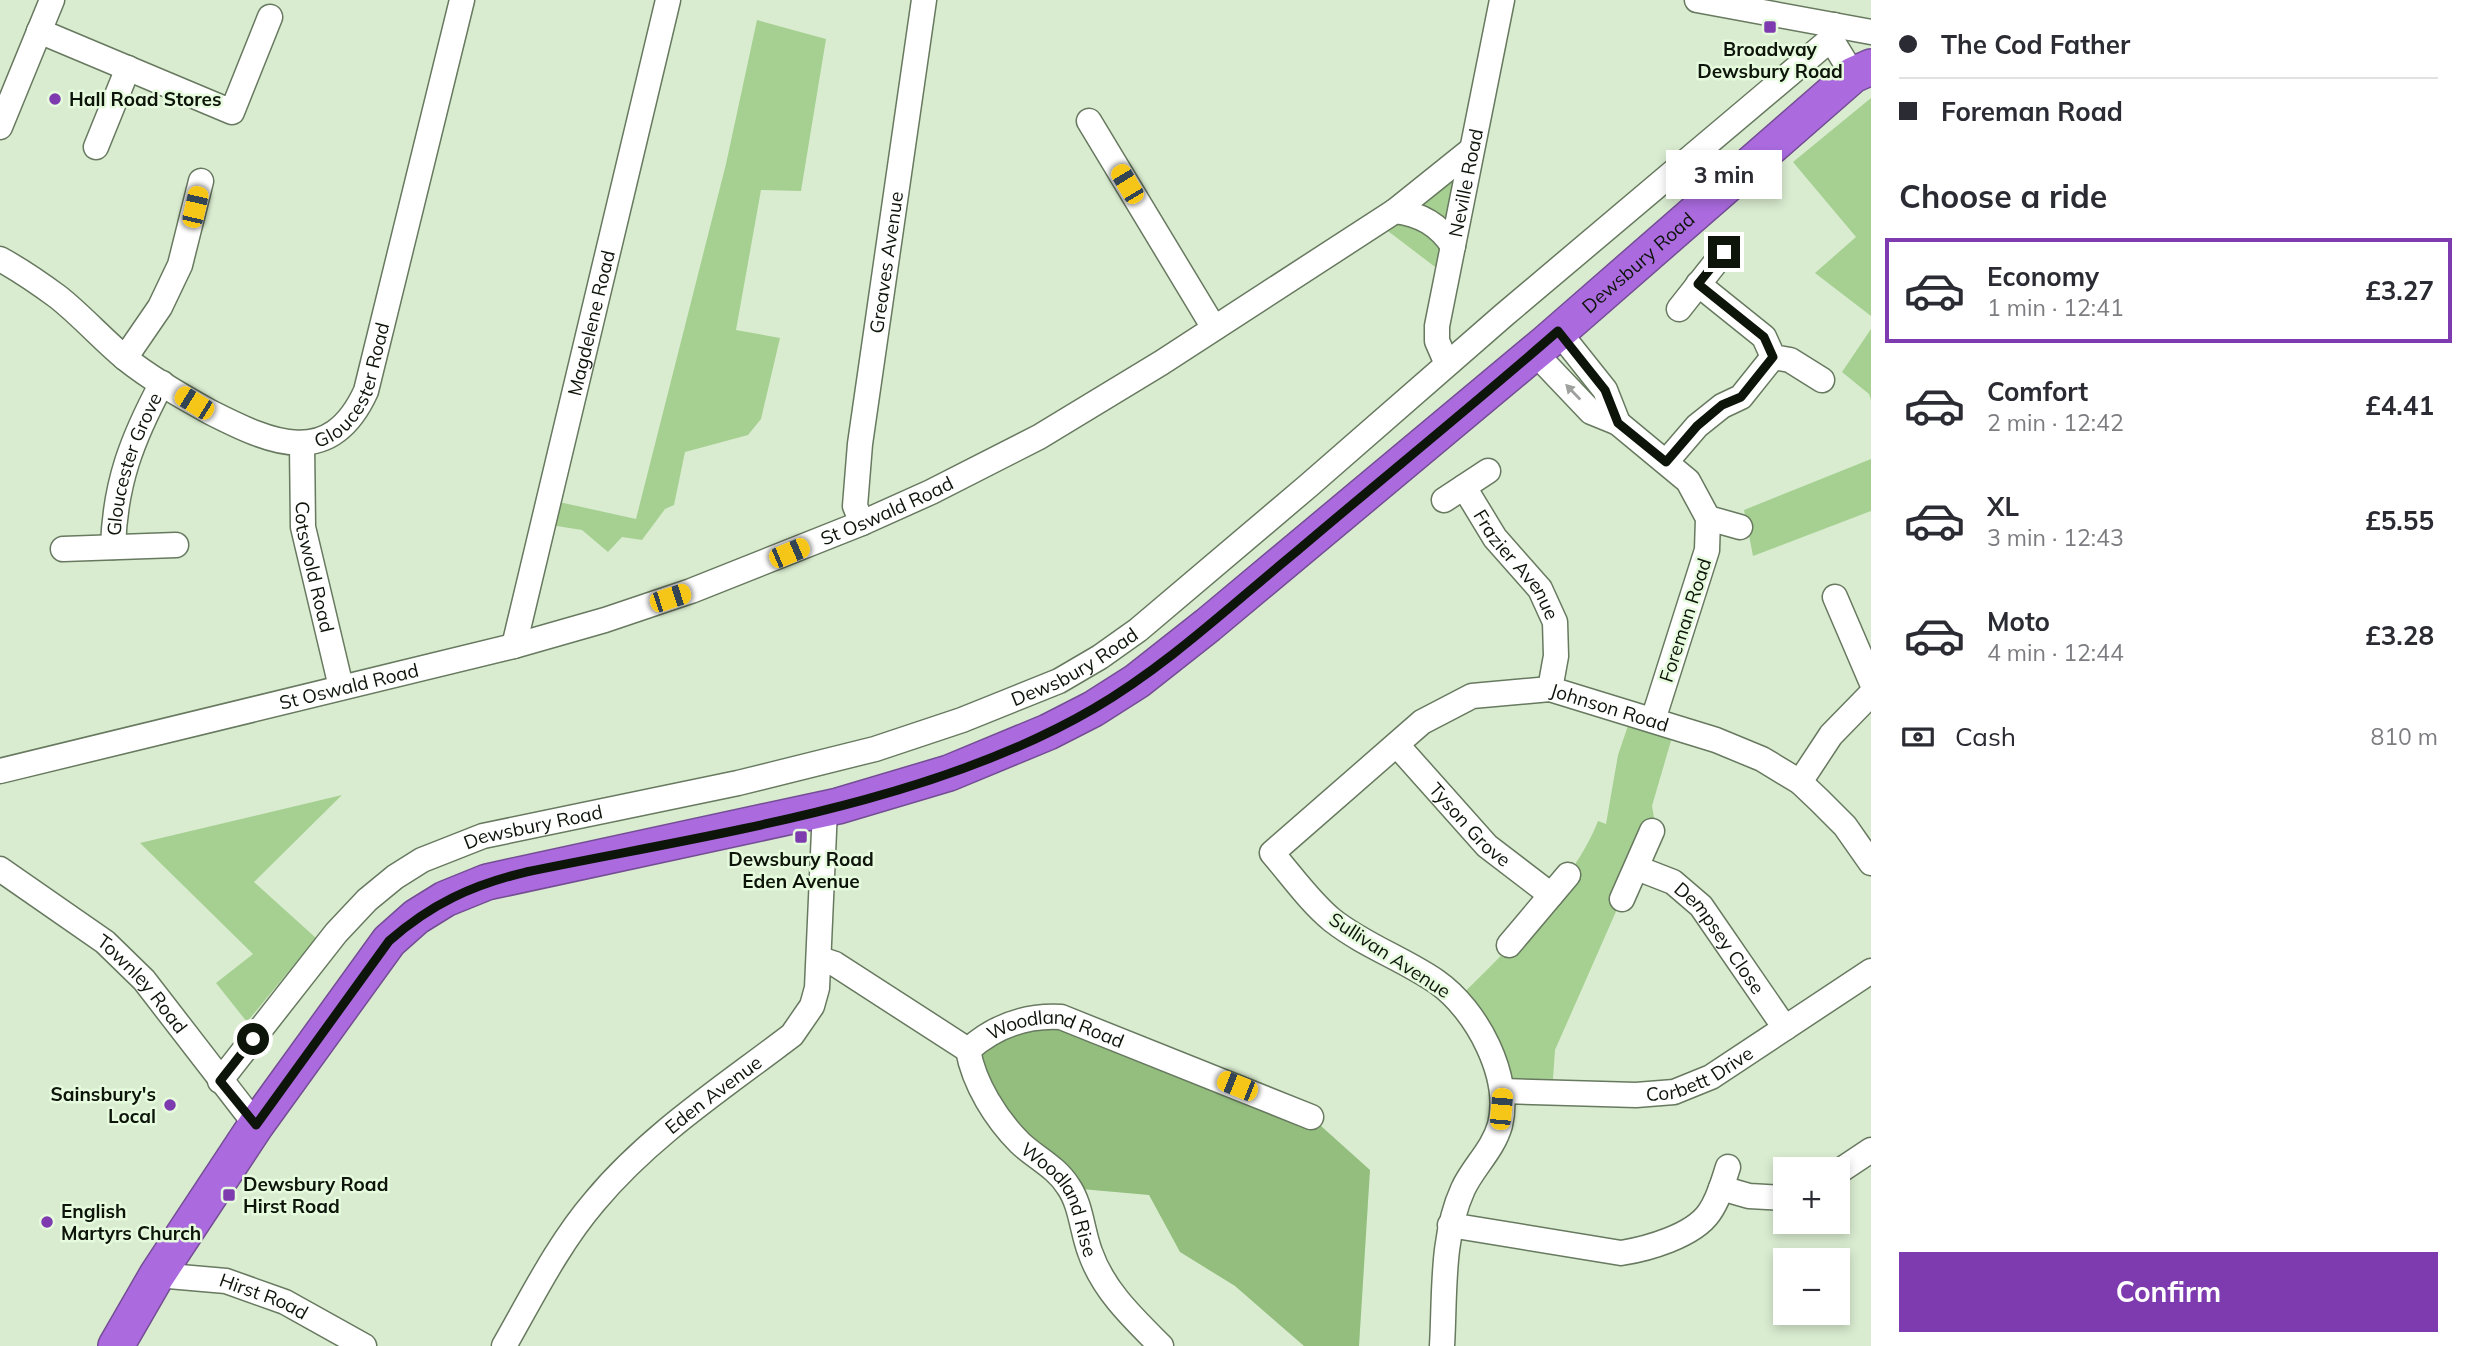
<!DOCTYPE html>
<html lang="en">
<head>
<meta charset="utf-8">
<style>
	body { margin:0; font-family:Mulish,sans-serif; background:#f7f7f7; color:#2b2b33; height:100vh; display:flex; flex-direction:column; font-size:26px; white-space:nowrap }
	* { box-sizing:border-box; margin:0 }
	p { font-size:23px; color:#7c7c81 }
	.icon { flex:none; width:38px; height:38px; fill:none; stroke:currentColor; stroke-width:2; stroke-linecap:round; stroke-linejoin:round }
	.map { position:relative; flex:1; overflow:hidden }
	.details { display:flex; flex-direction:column; background:#fff; width:595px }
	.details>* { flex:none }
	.top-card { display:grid; align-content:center; height:154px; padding:0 28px; background:#fff }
	.controls { position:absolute; left:1773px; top:1157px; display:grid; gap:14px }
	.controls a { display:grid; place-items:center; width:77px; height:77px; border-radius:0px; background:#fff; box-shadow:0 4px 10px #0003; font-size:35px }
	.end { position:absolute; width:32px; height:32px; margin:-16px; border:9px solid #0d140a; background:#fff; box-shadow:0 0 0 4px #fff }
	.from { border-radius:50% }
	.bubble { position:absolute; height:49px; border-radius:0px; background:#fff; box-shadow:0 4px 10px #0003; font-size:23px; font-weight:700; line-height:49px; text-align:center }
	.car { position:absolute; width:21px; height:42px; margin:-21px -10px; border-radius:9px; box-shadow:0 0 5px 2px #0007; background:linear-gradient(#f5c518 24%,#345 0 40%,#f5c518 0 76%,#345 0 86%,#f5c518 0) }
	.top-card b { display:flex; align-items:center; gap:24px; height:66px; font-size:26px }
	.top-card b+b { border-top:2px solid #e1e1e2 }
	.top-card i { width:18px; height:18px; background:#2b2b33 }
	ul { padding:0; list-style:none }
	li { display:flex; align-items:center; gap:21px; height:105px; margin:0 14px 10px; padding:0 14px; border:4px solid transparent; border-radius:0px }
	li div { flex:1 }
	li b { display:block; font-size:26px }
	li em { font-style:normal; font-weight:700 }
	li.active { border-color:#7e3baf }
	li>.icon { width:63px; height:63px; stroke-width:1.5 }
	h2 { padding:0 28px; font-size:32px; line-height:84px }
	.pay { display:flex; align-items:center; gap:18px; height:77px; padding:0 28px; font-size:26px }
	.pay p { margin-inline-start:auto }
	.primary-button { display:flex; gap:14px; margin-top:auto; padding:14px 28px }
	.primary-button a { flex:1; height:80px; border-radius:0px; background:#7e3baf; color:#fff; font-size:28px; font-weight:700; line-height:80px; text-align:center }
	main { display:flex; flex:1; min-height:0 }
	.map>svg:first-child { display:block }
	.green { fill:#a6d091 }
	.forest { fill:#93be7e }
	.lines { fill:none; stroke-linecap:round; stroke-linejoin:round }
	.minor-casing { stroke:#67795f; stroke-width:27 }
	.highway-casing { stroke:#744d94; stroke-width:38 }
	.minor { stroke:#fff; stroke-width:24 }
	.highway { stroke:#ab6bdf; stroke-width:35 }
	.oneway { fill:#9ea19d }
	.route { stroke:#0d140a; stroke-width:9 }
	.poi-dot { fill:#7e3baf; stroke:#e6fadd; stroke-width:2.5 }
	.labels { text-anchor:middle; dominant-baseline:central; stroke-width:5; stroke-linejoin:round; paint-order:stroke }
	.poi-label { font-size:19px; font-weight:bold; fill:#0d140a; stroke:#e6fadd; text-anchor:start }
	.street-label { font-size:19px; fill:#0d140a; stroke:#e6fadd }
</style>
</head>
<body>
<main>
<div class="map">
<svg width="1871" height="1346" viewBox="0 0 1871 1346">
	<rect width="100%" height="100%" fill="#d9ecd0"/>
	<!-- green -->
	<g class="green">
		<polygon points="757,20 826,39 801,191 761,190 736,330 780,338 761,419 748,435 685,452 674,505 665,509 642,540 622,537 608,552 582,530 544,524 550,500 636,519 726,164"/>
		<polygon points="1871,98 1871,316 1815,273 1856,237 1793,162"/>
		<polygon points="1471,150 1447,276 1376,222"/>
		<polygon points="1871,329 1871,400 1869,394 1842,372"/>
		<polygon points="1871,459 1871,511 1753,556 1744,510"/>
		<path d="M1632,714L1675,727L1652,806L1655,823L1555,1050L1552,1093L1503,1091L1457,999C1505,954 1574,882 1598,821L1606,824L1618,755Z"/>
		<polygon points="342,795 254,882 316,938 247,1022 216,983 253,954 140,843"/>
	</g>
	<!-- forest -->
	<polygon class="forest" points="1042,1016 1311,1117 1370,1170 1359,1346 1304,1346 1235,1286 1180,1252 1149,1195 1070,1188 986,1098 979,1040"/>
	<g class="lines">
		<defs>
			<g id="minor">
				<polyline points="1697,0 1871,32"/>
				<polyline points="1834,25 1831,39 1853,75"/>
				<polyline points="39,31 232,112 270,17"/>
				<polyline points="1089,121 1214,328"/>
				<polyline points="0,127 52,0"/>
				<polyline points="96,147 128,68"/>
				<path d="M1395,211C1421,214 1439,225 1453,246"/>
				<path id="s1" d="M0,259C20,270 39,283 58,297C82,316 102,339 125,358C151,379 181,396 210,412C271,443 330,470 366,391L462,0"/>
				<polyline points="1698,284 1764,337 1773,357 1790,360 1822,380"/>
				<polyline points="1679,309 1724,252"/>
				<polyline points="1558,331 1605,390 1618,423"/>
				<polyline points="1534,352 1591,412 1618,423 1688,481 1708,518 1707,550 1653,720"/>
				<polyline points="125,358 160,307 180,265 201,181"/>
				<path id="s2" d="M1447,364L1437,341V326L1502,0"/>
				<path id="s3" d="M302,444L303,527L341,687"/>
				<polyline points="1666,462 1697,426 1722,406 1741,397 1773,357"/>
				<path id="s4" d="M1464,487L1495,538L1540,589L1555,622L1556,656L1550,689"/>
				<polyline points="1444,500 1488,471"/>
				<polyline points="1708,518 1740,527"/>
				<path id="s5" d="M862,523L855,506L860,444L924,0"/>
				<path id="s6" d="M113,547C115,483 132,439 162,383"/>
				<polyline points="63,549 176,545"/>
				<polyline points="1835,597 1871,681"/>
				<path id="s7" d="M514,646L668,0"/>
				<path id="s8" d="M1397,745L1487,846L1551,895"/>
				<path id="s9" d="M0,771L514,646L605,620L691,591L862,523L931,492L1039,437L1161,363L1395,211L1471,150"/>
				<polyline points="1800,782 1831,735 1871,694"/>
				<path id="s10" d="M1637,868L1673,882L1701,906L1785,1028"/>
				<path id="s11" d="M0,869L105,942L144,980L256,1125"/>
				<polyline points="1622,899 1652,831"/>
				<polyline points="1509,945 1568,875"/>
				<path id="s12" d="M820,959L835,964L968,1050C995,1026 1025,1015 1061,1017L1311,1117"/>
				<path id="s13" d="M968,1050C974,1084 996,1119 1020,1143C1036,1158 1056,1167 1068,1186C1081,1204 1082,1231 1090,1252C1103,1290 1133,1318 1161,1346"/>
				<path id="s14" d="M220,1081L336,933L367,900L395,877L422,860L483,836L738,783L875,749L962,720L1059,681L1100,657L1138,630L1308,486L1504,315L1831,39"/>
				<path id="s15" d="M1503,1091L1636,1095L1674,1092L1711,1077L1871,971"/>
				<polyline points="1838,1172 1871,1150"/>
				<polyline points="1721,1188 1749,1196 1785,1198"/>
				<path d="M1450,1225L1621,1253C1647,1249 1693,1236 1709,1213C1719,1199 1723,1182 1728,1167"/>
				<path id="s16" d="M157,1275L226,1281L285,1302L364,1346"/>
				<path id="s17" d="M504,1346C532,1297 558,1244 595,1201C650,1135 724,1087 792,1035L812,1006L817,988L825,809"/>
				<path id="s18" d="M1442,1346C1445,1295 1441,1237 1463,1189C1473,1167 1493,1150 1500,1125C1512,1077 1477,1010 1437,982C1404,959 1365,946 1332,920C1310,902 1291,875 1272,853L1422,722L1472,696L1550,689L1716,740L1762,759L1800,782L1819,800L1845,826L1871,863"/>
			</g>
			<g id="highway">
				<path id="s19" d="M116,1346L157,1275L256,1125L389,941L416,917L445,899L487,882L838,806L949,773L1048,732L1093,709L1137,681L1208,625L1547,342L1853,75L1871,67"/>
			</g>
		</defs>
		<!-- minor casing -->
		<use href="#minor" class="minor-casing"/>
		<!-- highway casing -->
		<use href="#highway" class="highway-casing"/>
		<!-- minor -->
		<use href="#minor" class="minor"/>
		<!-- highway -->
		<use href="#highway" class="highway"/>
	</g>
	<!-- one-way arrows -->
	<defs><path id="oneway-solid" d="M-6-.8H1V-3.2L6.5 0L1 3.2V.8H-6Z" transform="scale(1.75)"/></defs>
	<use class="oneway" href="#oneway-solid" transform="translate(1573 392) rotate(-134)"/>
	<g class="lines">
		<!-- route -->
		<path class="route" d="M253,1039L220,1081L256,1125L389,941C431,904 472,885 526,872C710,834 930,804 1093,709C1167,666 1231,605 1297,551C1384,477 1472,406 1558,331L1605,390L1618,423L1666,462L1697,426L1722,405L1741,397L1773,357L1764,337L1698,284L1724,252"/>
	</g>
	<!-- markers -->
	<g class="poi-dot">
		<rect x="1763" y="20" width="14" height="14" rx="3.5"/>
		<circle cx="55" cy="99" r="7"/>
		<rect x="794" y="830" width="14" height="14" rx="3.5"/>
		<circle cx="170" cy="1105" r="7"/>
		<rect x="222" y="1188" width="14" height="14" rx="3.5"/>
		<circle cx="47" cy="1222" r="7"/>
	</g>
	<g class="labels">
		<!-- poi labels -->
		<g class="poi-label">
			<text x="1770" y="49" text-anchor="middle">Broadway<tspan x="1770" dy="22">Dewsbury Road</tspan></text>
			<text x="69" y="99">Hall Road Stores</text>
			<text x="801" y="859" text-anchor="middle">Dewsbury Road<tspan x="801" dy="22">Eden Avenue</tspan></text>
			<text x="156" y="1094" text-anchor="end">Sainsbury's<tspan x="156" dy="22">Local</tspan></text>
			<text x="243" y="1184">Dewsbury Road<tspan x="243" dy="22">Hirst Road</tspan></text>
			<text x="61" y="1211">English<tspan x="61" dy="22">Martyrs Church</tspan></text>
		</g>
		<!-- street labels -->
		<g class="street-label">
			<text stroke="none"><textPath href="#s2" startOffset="186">Neville Road</textPath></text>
			<text stroke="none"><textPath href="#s5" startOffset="264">Greaves Avenue</textPath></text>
			<text stroke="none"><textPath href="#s19" startOffset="1942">Dewsbury Road</textPath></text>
			<text stroke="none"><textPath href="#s7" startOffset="332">Magdelene Road</textPath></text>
			<text stroke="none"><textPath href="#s1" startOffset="444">Gloucester Road</textPath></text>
			<text stroke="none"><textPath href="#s6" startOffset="86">Gloucester Grove</textPath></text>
			<text stroke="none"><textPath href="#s9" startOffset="926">St Oswald Road</textPath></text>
			<text stroke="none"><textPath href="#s3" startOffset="124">Cotswold Road</textPath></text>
			<text stroke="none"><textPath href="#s4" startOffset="94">Frazier Avenue</textPath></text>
			<text transform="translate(1685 620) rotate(-72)">Foreman Road</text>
			<text stroke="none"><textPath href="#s14" startOffset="985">Dewsbury Road</textPath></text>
			<text stroke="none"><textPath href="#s9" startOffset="359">St Oswald Road</textPath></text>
			<text stroke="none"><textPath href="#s18" startOffset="1006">Johnson Road</textPath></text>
			<text stroke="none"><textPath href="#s8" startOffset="108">Tyson Grove</textPath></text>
			<text stroke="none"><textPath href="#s14" startOffset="418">Dewsbury Road</textPath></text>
			<text stroke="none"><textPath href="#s10" startOffset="112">Dempsey Close</textPath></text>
			<text transform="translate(1390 955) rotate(33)">Sullivan Avenue</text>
			<text stroke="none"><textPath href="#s11" startOffset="184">Townley Road</textPath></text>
			<text stroke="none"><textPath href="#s12" startOffset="271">Woodland Road</textPath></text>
			<text stroke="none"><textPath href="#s15" startOffset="201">Corbett Drive</textPath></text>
			<text stroke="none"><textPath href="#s17" startOffset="331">Eden Avenue</textPath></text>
			<text stroke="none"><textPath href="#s13" startOffset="180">Woodland Rise</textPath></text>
			<text stroke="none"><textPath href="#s16" startOffset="110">Hirst Road</textPath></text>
		</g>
	</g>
</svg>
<div class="controls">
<a>+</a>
<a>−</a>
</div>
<i class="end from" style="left:253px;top:1039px"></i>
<i class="end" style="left:1724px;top:252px"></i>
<div class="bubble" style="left:1666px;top:150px;width:116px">3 min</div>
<i class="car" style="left:1127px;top:184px;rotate:329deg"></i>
<i class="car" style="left:195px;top:207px;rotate:13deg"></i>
<i class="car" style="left:194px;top:403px;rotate:302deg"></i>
<i class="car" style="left:789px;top:553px;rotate:67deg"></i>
<i class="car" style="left:670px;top:598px;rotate:72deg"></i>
<i class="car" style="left:1237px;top:1086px;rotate:292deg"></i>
<i class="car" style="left:1501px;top:1109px;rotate:5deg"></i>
</div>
<section class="details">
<div class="top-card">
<b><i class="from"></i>The Cod Father</b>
<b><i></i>Foreman Road</b>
</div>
<h2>Choose a ride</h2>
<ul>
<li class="active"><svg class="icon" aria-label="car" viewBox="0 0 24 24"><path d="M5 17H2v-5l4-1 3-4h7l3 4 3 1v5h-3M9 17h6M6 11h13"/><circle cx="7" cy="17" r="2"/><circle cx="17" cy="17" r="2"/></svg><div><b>Economy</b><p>1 min · 12:41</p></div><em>£3.27</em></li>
<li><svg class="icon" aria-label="car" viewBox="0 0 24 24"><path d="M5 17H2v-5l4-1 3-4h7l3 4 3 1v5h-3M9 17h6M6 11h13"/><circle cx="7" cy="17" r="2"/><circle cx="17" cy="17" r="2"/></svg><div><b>Comfort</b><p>2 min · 12:42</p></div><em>£4.41</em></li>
<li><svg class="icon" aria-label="car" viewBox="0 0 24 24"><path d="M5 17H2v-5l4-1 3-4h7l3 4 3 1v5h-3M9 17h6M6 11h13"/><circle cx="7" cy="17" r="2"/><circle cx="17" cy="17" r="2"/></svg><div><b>XL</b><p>3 min · 12:43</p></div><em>£5.55</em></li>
<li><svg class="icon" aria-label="car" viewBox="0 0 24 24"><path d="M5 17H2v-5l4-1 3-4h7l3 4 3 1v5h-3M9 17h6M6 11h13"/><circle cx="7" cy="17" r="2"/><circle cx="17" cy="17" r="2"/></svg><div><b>Moto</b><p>4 min · 12:44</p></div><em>£3.28</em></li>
</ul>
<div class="pay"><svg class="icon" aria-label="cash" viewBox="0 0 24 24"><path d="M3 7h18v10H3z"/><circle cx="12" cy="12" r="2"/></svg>Cash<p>810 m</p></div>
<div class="primary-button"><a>Confirm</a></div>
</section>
</main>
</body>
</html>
